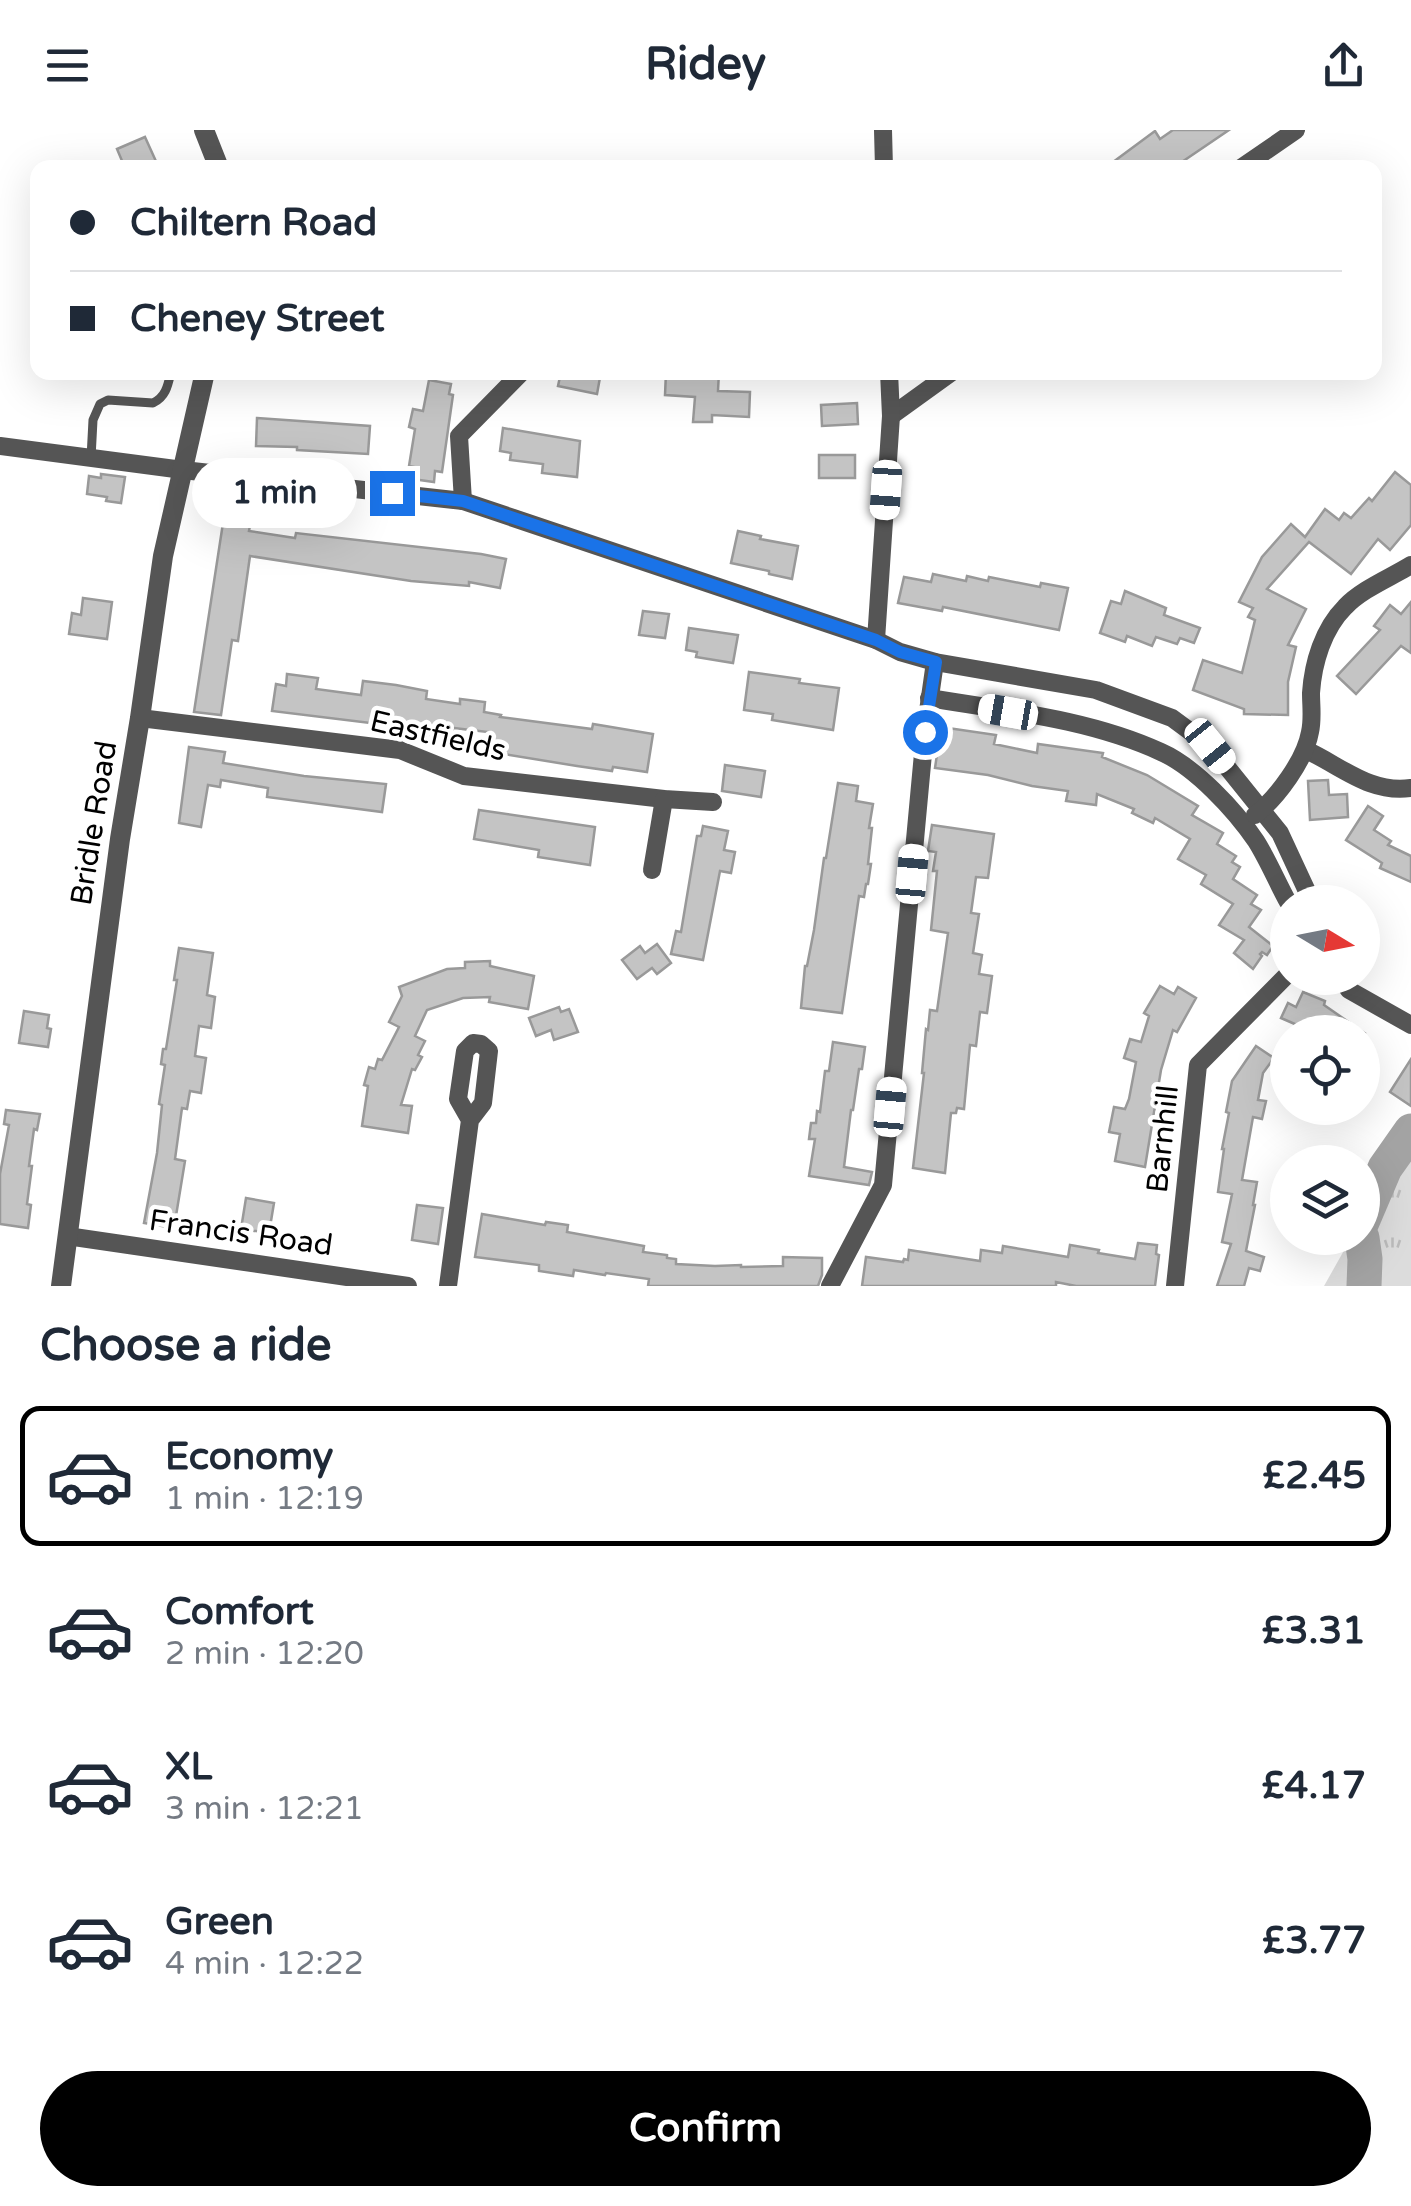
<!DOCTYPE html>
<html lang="en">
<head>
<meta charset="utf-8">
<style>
	body { margin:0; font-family:"Varela Round",sans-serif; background:#f6f6f7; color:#1f2937; height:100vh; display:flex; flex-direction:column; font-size:38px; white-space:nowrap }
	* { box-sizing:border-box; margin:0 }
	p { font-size:32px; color:#747a83 }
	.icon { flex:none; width:55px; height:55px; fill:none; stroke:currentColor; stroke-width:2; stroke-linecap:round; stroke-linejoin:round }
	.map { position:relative; height:1156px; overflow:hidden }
	.side { display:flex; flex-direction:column; background:#fff; flex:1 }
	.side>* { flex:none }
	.banner { position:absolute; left:30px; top:30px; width:1352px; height:220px; border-radius:20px; box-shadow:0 10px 40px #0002; display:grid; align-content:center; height:220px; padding:0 40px; background:#fff }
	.needle { width:65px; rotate:100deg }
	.controls { position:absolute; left:1270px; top:755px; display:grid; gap:20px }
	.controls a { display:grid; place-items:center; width:110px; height:110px; border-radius:50%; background:#fff; box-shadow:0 10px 40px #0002; font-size:50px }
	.end { position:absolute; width:45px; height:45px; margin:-22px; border:12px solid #1a73e8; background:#fff; box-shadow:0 0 0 5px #fff }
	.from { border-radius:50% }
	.bubble { position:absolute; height:70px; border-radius:35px; background:#fff; box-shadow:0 10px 40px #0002; font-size:32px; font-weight:700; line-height:70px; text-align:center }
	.car { position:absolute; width:30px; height:60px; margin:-30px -15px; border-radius:12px; box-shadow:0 0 8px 2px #0007; background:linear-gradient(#fff 24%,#345 0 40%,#fff 0 76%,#345 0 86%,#fff 0) }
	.banner b { display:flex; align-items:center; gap:35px; height:95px; font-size:38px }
	.banner b+b { border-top:2px solid #e0e1e3 }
	.banner i { width:25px; height:25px; background:#1f2937 }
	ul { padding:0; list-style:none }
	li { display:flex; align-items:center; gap:30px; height:140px; margin:0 20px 15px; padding:0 20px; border:5px solid transparent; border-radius:20px }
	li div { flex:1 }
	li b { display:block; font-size:38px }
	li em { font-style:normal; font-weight:700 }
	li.current { border-color:#000 }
	li>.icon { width:90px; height:90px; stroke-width:1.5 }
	h2 { padding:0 40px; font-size:45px; line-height:120px }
	.cta { display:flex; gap:20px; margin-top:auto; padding:20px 40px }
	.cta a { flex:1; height:115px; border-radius:60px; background:#000; color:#fff; font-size:40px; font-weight:700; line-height:115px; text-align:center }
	header { display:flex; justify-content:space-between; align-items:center; height:130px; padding:0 40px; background:#fff; font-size:45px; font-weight:700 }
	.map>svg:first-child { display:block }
	.grass { fill:url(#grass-tufts) }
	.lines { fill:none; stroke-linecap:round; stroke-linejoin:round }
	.river { stroke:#a3a3a3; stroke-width:35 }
	.building { fill:#c4c4c4; stroke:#999; stroke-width:2.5 }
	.service { stroke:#555; stroke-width:9 }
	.minor { stroke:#555; stroke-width:18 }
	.tertiary { stroke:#555; stroke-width:20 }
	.route { stroke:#1a73e8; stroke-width:12 }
	.labels { text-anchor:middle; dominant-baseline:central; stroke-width:9; stroke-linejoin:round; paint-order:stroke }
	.street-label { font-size:30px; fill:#000; stroke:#fff }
</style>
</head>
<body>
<header><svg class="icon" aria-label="menu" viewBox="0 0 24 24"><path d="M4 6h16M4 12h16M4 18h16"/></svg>Ridey<svg class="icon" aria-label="share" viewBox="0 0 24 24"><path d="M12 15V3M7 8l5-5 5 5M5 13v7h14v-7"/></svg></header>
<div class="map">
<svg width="1411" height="1156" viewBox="0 0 1411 1156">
	<defs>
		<pattern id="grass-tufts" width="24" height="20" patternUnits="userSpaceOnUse" patternTransform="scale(2.5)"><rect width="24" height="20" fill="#dcdcdc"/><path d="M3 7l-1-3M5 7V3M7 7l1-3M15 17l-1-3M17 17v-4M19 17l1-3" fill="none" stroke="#bbb"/></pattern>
	</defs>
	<rect width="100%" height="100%" fill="#fff"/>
	<!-- grass -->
	<polygon class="grass" points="1411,998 1411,1156 1324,1156 1351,1108 1362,1108 1363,1086"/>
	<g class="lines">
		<!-- river -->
		<g class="river">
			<polyline points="1362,1092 1385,1038 1411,1001"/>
			<polyline points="1362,1108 1365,1129 1364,1156"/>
		</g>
	</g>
	<!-- building -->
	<g class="building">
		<polygon points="1173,0 1229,0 1173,38 1105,38 1155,1 1160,9"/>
		<polygon points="145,7 159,38 125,38 117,19"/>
		<polygon points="561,242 601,242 597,264 558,256"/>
		<polygon points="666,242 719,242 718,261 750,262 749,287 712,285 712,292 693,292 695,267 665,265"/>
		<polygon points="429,250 451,254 449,264 453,265 442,342 435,341 434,352 412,349 414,337 409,336 415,299 409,297 413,279 423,281"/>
		<polygon points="857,273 858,294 822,296 821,275"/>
		<polygon points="257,288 370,296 368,324 297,320 297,317 256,316"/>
		<polygon points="503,298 580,311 577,347 542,343 543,334 510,330 511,323 500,321"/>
		<rect x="819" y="325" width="36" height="23"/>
		<polygon points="1395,342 1411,355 1411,395 1390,420 1378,409 1351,444 1309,412 1267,459 1306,479 1288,515 1296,517 1288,552 1288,585 1244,584 1244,579 1193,560 1203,530 1242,543 1255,490 1248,487 1253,478 1239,472 1262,427 1291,394 1305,407 1325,379 1339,390 1344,383 1351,388 1369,368 1372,371"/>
		<polygon points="101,344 125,347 121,373 106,371 107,367 87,364 89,346 101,348"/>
		<polygon points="225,380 252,384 249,401 295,408 296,403 481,424 506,429 500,458 469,452 469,456 411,451 250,426 238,511 232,510 221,585 194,582"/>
		<polygon points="738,401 761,406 760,409 798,416 792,449 769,444 769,441 731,433"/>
		<polygon points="933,444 966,451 967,446 988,451 989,447 1040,457 1041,453 1068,458 1059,500 943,477 942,481 898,473 904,447 931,452"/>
		<polygon points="1125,461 1166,478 1164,485 1200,498 1194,513 1180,508 1177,514 1156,507 1152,516 1127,506 1125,512 1100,503 1111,471 1121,474"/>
		<polygon points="83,468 112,472 107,509 69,504 72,483 81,485"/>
		<polygon points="1411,472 1411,523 1401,516 1356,564 1337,546 1380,500 1374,496 1390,475 1401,484"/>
		<polygon points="643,481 669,484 665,508 639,505"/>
		<polygon points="689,498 738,505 733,533 696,527 697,522 686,520"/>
		<polygon points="749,542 800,549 799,553 839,558 833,600 772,590 773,584 744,580"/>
		<polygon points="287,544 318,548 316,559 361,565 363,551 396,555 427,561 426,569 460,574 460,569 485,572 484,582 501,585 500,587 592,599 593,594 653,604 647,642 613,637 612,641 577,636 485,621 488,602 453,598 451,612 404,603 405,598 395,596 272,581 276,554 286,556"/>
		<polygon points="941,597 996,605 994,614 1037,623 1038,614 1103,623 1102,627 1147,645 1198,676 1192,685 1223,703 1217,714 1236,726 1232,732 1240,737 1233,749 1257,765 1251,774 1261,780 1249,797 1273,816 1267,825 1262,822 1260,824 1262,826 1253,839 1234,823 1244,810 1219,795 1233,774 1201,754 1206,745 1178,729 1190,709 1155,688 1153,693 1132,683 1134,679 1097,664 1096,675 1066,671 1068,661 1032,656 988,645 935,638"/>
		<polygon points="189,617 225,622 223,633 304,646 386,654 382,682 267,667 268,658 221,650 220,657 208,655 201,697 179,693"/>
		<polygon points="725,635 765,641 761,667 722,661"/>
		<polygon points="1328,650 1329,665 1347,664 1348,687 1310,690 1308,651"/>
		<polygon points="838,653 858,656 856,671 873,674 869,698 872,698 868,734 871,734 868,754 866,754 864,767 859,766 842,883 801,878 805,836 807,836 814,800 824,728 826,728"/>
		<polygon points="1368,676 1383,686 1374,700 1391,711 1388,715 1411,726 1411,752 1380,738 1382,733 1346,710"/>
		<polygon points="479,680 595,697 590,735 538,727 539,720 474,709"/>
		<polygon points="932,695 994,704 988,748 976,747 971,783 979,784 973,823 982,825 979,844 992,846 987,883 980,882 976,916 970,915 964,979 957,978 956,983 951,983 945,1043 913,1038 924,943 922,943 926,899 928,900 930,880 937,881 948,803 931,800 937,741 933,741 936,722 928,721"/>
		<polygon points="703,696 728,701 724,720 735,722 731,743 720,741 703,830 671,824 676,801 681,802 697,706 701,706"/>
		<polygon points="657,814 671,833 657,844 652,838 637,849 622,830 640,816 645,823"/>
		<polygon points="179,818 213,823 207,865 215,867 211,898 199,896 195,926 206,928 201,963 190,961 187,979 182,978 175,1029 185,1031 174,1098 144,1093 157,1023 162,975 159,974 165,935 161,934 163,919 166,919 177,850 174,850"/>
		<polygon points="490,831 490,836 534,846 528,879 489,872 490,867 463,868 427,880 415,906 425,911 418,925 422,927 415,940 412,939 401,975 412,976 408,1003 362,996 368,956 364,955 369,937 375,939 378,929 382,930 399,897 389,892 402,866 399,857 447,839 465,838 465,832"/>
		<polygon points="1160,856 1174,864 1178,857 1196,868 1177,902 1173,900 1161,940 1145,1037 1115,1031 1120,1004 1109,1002 1114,977 1125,979 1129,969 1136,932 1124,928 1130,909 1141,912 1149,886 1144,883"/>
		<polygon points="1303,862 1325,871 1324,875 1363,902 1313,902 1281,888 1288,873 1296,877"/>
		<polygon points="559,877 561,882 569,879 578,902 554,910 551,900 536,906 529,888"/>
		<polygon points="24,881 49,885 47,898 51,899 48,917 19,913"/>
		<polygon points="833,912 865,917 862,939 859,939 853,980 851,980 844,1037 872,1042 869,1055 809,1046 815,1009 809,1009 811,993 816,993 817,981 820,982 825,941 829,941"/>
		<polygon points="1256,916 1274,928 1263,943 1258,970 1266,971 1262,989 1253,987 1242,1050 1257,1052 1253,1075 1255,1075 1246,1121 1264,1127 1260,1141 1249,1138 1244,1156 1217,1156 1231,1114 1222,1112 1232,1064 1218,1062 1224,1019 1222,1019 1229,983 1226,982 1232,951"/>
		<polygon points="1411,929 1411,976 1390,962"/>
		<polygon points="6,980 40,984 37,1000 34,999 29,1036 32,1036 27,1074 31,1075 28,1098 0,1094 0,1044 9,995 4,994"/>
		<polygon points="246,1068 274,1073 269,1103 241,1099"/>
		<polygon points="417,1075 443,1078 438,1114 412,1110"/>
		<polygon points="482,1084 545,1095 546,1092 568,1095 567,1102 644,1116 643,1122 667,1125 667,1128 676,1129 676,1134 715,1136 741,1135 741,1137 783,1136 783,1127 822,1128 822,1145 818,1156 648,1156 649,1149 606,1143 605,1145 574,1140 573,1146 539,1141 539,1135 475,1127"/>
		<polygon points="1138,1113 1157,1115 1156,1124 1159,1125 1155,1156 1076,1156 1056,1152 1056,1156 862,1156 866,1127 903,1132 904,1129 908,1130 909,1120 980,1131 981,1120 1002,1123 1003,1116 1068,1127 1070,1115 1099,1120 1098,1123 1135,1129"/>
	</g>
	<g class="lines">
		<!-- service -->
		<path class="service" d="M91,328L93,290L100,274L108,270L153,273C166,267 168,255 171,242"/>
		<!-- minor -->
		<g class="minor">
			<polyline points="883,0 884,38"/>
			<polyline points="1241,38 1296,0"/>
			<polyline points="891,286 952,242"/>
			<polyline points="0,316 183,340 463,371 876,510 900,522 935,532 1096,560 1172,588 1210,616 1280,703 1312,772"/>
			<polyline points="463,371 459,306 522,242"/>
			<polyline points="876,510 891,286 889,242"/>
			<path d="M929,568C1007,581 1089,589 1161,622C1195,637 1235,680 1256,711C1268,730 1277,752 1288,772"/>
			<polyline points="140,588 400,620 464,646 664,669 713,672"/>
			<path d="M1306,620C1341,636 1370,664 1411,658"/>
			<path d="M1255,685C1277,668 1305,630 1310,602C1313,589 1311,576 1311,563C1313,533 1323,499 1345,477C1362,459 1390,448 1411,435"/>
			<polyline points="652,740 664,669"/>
			<polyline points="1341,848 1349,860 1411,895"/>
			<polyline points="67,1106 408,1156"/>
			<polyline points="448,1156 470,990 483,973 489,921 481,914 473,913 465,921 458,969 470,990"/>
			<polyline points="830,1156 883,1055 925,602 935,532"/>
			<polyline points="1175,1156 1198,935 1288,844"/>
		</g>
		<!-- tertiary -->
		<g class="tertiary">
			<polyline points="204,0 219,38"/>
			<polyline points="61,1156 120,709 140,588 163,426 205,242"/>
		</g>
	</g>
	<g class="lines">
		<!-- route -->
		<polyline class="route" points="392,363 463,371 876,510 900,522 936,532 925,602"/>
	</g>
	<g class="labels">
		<!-- street labels -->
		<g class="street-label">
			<text transform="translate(438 606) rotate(13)">Eastfields</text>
			<text transform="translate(94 693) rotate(-81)">Bridle Road</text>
			<text transform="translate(1163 1009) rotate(-84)">Barnhill</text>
			<text transform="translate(241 1103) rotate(8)">Francis Road</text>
		</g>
	</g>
</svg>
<div class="controls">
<a><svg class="needle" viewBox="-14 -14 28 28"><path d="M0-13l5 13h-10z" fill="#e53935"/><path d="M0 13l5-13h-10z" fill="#747a83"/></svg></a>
<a><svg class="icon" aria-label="locate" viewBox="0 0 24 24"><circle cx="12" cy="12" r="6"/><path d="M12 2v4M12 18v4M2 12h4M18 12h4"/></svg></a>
<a><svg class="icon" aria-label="layers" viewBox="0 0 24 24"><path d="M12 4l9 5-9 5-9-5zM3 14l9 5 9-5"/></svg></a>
</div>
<i class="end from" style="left:925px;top:602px"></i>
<i class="end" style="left:392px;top:363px"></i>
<div class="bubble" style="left:192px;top:328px;width:165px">1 min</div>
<i class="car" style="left:886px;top:360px;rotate:184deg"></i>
<i class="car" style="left:1008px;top:582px;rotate:280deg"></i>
<i class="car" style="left:1210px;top:616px;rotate:141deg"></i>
<i class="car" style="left:912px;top:744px;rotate:5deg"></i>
<i class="car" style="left:890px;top:977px;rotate:5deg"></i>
<div class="banner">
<b><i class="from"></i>Chiltern Road</b>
<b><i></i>Cheney Street</b>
</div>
</div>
<section class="side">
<h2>Choose a ride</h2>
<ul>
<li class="current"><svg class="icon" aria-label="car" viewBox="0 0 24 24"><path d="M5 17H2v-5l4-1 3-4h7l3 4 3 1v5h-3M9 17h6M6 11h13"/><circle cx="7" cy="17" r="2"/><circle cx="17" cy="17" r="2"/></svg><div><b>Economy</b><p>1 min · 12:19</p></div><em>£2.45</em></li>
<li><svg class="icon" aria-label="car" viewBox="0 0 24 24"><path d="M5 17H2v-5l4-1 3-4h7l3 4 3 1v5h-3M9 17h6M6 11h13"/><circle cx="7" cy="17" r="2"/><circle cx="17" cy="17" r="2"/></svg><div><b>Comfort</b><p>2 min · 12:20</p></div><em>£3.31</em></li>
<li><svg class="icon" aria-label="car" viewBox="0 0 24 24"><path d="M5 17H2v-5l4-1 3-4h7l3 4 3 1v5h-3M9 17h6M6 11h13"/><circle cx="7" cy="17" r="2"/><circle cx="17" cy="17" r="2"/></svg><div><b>XL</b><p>3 min · 12:21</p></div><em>£4.17</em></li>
<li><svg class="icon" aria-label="car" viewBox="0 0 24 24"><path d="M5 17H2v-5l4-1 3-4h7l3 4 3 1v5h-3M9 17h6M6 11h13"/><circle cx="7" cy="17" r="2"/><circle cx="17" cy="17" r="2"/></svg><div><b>Green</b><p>4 min · 12:22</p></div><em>£3.77</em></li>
</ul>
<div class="cta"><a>Confirm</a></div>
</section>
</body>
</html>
